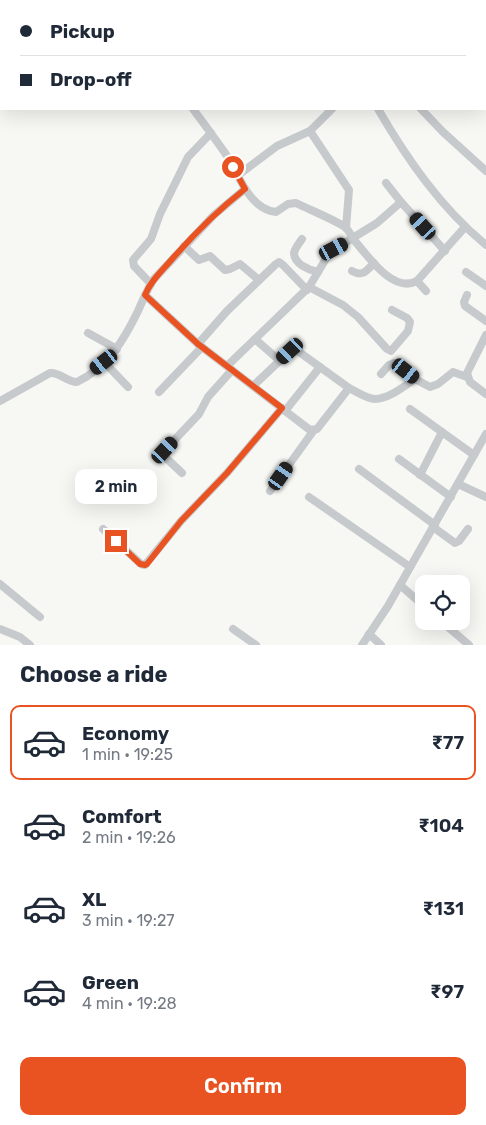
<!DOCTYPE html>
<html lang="en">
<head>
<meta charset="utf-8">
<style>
	body { margin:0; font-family:Rubik,sans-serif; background:#f2f2f3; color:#1f2937; height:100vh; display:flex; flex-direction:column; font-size:19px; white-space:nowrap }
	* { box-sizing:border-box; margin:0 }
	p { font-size:16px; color:#747a83 }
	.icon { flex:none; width:28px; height:28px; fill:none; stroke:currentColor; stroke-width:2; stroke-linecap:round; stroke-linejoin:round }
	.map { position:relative; height:645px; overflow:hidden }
	.sheet { display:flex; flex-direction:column; background:#fff; flex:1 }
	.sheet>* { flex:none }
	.guide { position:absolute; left:0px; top:0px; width:486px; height:110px; box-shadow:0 5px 20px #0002; display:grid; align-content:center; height:110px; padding:0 20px; background:#fff }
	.tools { position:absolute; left:415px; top:575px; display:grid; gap:10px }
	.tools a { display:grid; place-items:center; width:55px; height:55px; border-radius:10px; background:#fff; box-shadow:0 5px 20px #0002; font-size:25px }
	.end { position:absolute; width:22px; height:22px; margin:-11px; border:6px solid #e95321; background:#fff; box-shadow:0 0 0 2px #fff }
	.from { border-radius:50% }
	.bubble { position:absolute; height:35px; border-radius:10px; background:#fff; box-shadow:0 5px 20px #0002; font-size:16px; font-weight:600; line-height:35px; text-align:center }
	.car { position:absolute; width:15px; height:30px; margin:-15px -8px; border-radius:6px; box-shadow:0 0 4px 1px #0007; background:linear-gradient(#222 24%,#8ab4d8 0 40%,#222 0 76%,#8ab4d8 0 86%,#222 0) }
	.guide b { display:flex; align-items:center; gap:18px; height:48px; font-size:19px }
	.guide b+b { border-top:1px solid #e0e1e3 }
	.guide i { width:12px; height:12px; background:#1f2937 }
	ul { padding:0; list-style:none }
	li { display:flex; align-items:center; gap:15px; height:75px; margin:0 10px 8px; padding:0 10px; border:2px solid transparent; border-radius:10px }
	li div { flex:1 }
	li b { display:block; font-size:19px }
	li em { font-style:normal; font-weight:600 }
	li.selected { border-color:#e95321 }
	li>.icon { width:45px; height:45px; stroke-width:1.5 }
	h2 { padding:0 20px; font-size:22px; line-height:60px }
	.cta { display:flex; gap:10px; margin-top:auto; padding:10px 20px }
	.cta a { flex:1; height:58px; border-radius:10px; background:#e95321; color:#fff; font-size:20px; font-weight:600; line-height:58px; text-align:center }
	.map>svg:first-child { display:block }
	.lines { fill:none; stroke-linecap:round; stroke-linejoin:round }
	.minor { stroke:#c7cacd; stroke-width:8 }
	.route { stroke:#e95321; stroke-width:6 }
</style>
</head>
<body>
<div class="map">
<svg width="486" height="645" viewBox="0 0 486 645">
	<rect width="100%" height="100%" fill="#f7f7f4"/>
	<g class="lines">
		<!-- minor -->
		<g class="minor">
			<polyline points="73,0 75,1"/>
			<polyline points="188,0 189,1"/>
			<polyline points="276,0 282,1"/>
			<polyline points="432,0 433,1"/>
			<polyline points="174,1 175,0"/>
			<polyline points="206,1 207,0"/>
			<polyline points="338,1 338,0"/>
			<polyline points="365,1 365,0"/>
			<polyline points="399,1 400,0"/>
			<polyline points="480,1 481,0"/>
			<polyline points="485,46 486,47"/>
			<polyline points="485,98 486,98"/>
			<path d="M193,109C204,124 216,140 227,156C239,175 249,209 276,212L288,204L296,203C310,210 333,219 345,227C349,230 351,236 354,240C368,256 393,294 417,281L465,227"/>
			<path d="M378,109C407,159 441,208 486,245"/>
			<polyline points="421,109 443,132 486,171"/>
			<polyline points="310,131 349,190 346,228"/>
			<polyline points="237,176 277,146 310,131 332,109"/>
			<polyline points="386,183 401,202"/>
			<path d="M302,239C300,242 295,248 294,253C294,264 309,270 318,272"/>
			<polyline points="184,246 199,260 210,256 225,270 230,269 240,264 259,280"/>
			<path d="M352,271C363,277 366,271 374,263"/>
			<polyline points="466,272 486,286"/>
			<polyline points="417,281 426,291"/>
			<polyline points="151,284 134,266 133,260 151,239 160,214 188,157 211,133"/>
			<polyline points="309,287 343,305 358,317 387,349 391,351 408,331 410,322 407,318 392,310"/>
			<path d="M145,295L198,344L310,430L317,429L349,388C357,392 367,399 375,399C389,399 404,386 415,379L430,387L438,384L453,372L467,377"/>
			<polyline points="467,295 464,302 465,306 486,321"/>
			<polyline points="88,333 117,349"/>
			<polyline points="486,335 467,373 470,382 486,394"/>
			<polyline points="255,339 280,361"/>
			<polyline points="198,344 227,311 276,264 279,262 283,265 307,290"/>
			<polyline points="104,362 128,387"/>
			<polyline points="227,366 309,287 330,252 377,223 401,202 445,251"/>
			<polyline points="381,374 389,365 394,363 415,379"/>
			<polyline points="253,386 290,351 295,349 349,388"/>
			<polyline points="159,392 202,347"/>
			<path d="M0,401L50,373C60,372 67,382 77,382C108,367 124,340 138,311C143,300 147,289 154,279L214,215L245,189"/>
			<polyline points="410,409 474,455"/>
			<polyline points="285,411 320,367"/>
			<polyline points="399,459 451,497"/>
			<polyline points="359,469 435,525"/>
			<polyline points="182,473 164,456 165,450 199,414 208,397 232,370"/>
			<polyline points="420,475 442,432"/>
			<polyline points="458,484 486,497"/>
			<polyline points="270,491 314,430"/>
			<polyline points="309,497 410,567"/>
			<polyline points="433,527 455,543 459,541 468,529"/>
			<polyline points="103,529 141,564 145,565 181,521 227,473 282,408"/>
			<polyline points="0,584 40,617"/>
			<polyline points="400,585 424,606"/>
			<polyline points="441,621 469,645"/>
			<polyline points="0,629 20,637 30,645"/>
			<polyline points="233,629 256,645"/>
			<polyline points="369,634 381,645"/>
			<polyline points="362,645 388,606 486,434"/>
		</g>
	</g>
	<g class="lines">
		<!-- route -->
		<path class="route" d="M116,541L140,564L145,565L147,564L181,521L227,473L282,408L198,344L145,295C151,280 163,270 173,258C195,233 218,210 245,189L233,167"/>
	</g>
</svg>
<div class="tools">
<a><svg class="icon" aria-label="locate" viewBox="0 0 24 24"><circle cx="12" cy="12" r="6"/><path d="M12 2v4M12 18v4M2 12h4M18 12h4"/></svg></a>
</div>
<i class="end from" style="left:233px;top:167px"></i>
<i class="end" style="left:116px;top:541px"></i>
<div class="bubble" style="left:75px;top:469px;width:82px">2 min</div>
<i class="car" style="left:423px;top:226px;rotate:318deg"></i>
<i class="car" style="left:334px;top:249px;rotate:62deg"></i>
<i class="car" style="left:290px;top:351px;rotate:227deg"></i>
<i class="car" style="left:104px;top:362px;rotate:232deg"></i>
<i class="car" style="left:406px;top:371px;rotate:128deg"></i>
<i class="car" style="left:165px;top:450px;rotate:43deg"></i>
<i class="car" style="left:281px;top:476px;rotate:35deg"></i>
<div class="guide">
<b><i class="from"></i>Pickup</b>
<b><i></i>Drop-off</b>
</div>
</div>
<section class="sheet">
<h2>Choose a ride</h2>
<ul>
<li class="selected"><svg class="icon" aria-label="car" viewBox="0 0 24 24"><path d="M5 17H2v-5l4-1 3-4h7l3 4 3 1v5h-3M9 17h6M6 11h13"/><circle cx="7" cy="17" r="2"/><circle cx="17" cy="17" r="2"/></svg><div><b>Economy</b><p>1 min · 19:25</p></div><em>₹77</em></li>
<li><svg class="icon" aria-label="car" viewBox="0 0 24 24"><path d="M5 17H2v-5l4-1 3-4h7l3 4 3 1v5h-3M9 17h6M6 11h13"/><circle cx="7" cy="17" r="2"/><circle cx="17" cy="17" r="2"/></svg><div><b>Comfort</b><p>2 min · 19:26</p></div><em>₹104</em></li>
<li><svg class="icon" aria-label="car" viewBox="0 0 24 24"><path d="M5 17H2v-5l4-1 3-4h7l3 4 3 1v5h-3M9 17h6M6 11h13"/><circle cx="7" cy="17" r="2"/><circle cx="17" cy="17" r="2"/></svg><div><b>XL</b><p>3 min · 19:27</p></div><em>₹131</em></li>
<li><svg class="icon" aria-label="car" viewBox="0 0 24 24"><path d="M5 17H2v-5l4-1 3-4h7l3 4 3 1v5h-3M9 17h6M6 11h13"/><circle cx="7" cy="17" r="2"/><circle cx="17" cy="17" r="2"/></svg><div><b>Green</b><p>4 min · 19:28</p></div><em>₹97</em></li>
</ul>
<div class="cta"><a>Confirm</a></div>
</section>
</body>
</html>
